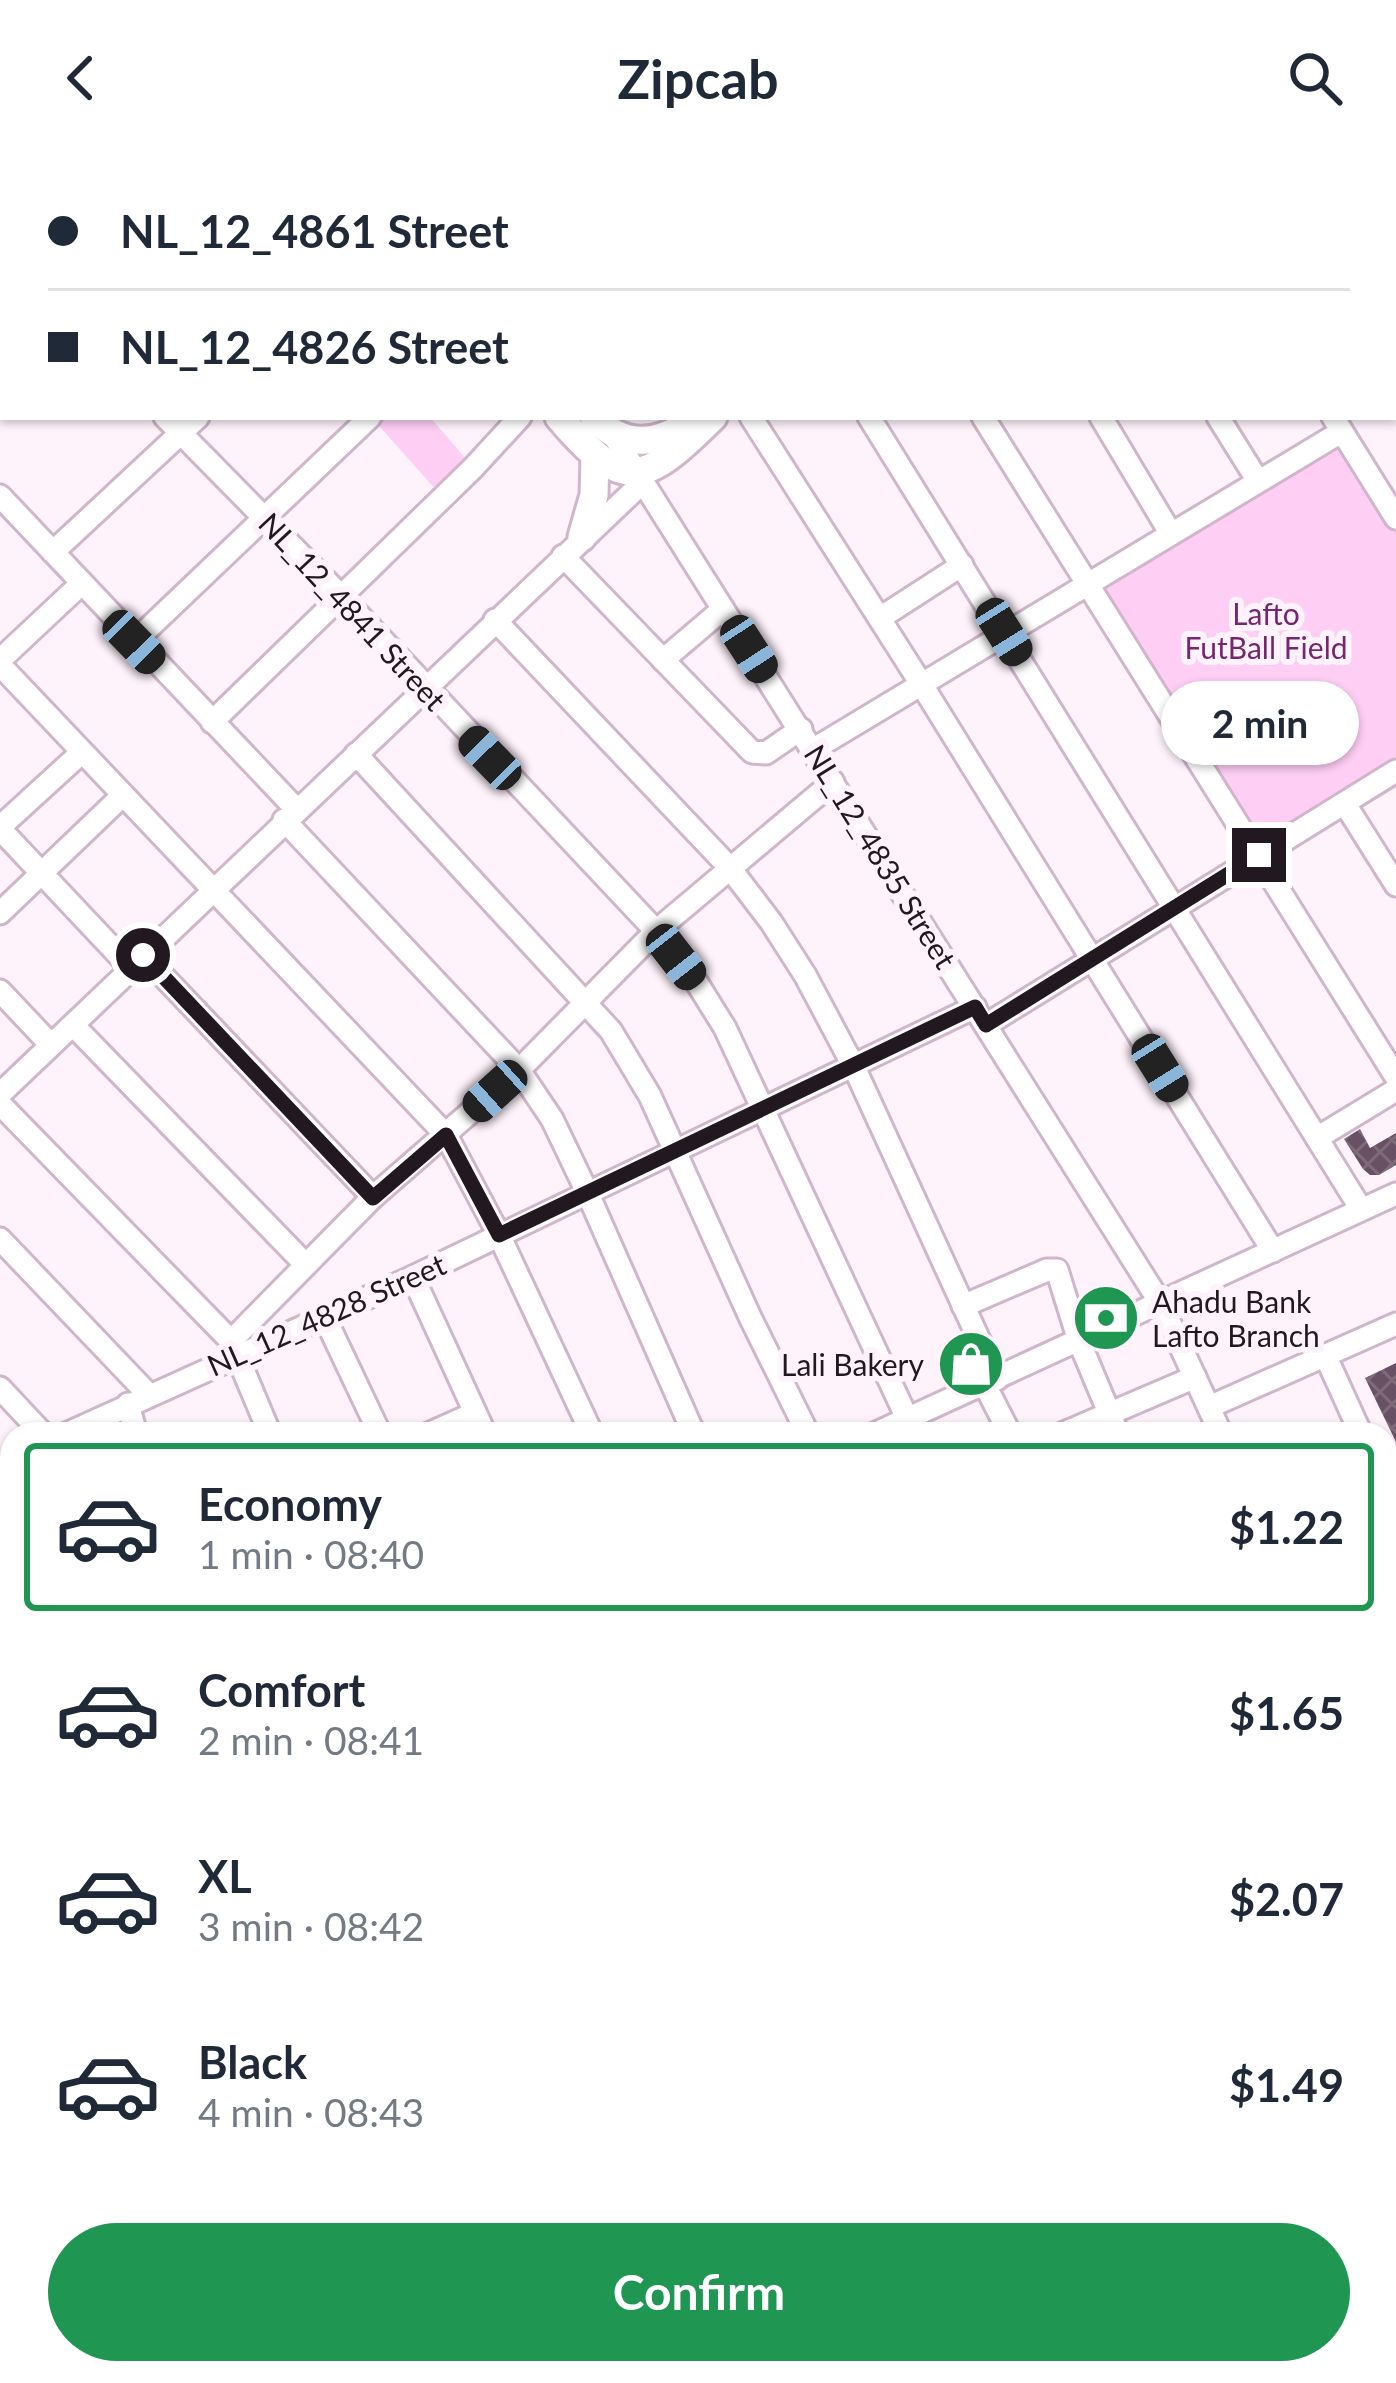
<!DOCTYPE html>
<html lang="en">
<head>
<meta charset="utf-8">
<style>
	body { margin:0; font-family:Lato,sans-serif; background:#f6f6f7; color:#1f2937; height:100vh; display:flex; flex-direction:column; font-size:45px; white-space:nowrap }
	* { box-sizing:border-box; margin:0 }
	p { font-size:39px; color:#747a83 }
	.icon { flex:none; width:66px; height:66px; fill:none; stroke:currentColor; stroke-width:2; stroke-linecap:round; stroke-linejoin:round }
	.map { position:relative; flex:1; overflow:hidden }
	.drawer { position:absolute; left:0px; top:1266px; width:1398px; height:963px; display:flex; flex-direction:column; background:#fff; border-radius:36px 36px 0 0; box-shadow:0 3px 9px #0004 }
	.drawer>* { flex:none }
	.hud { position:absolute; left:0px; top:0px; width:1398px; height:264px; box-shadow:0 3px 9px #0004; display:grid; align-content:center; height:264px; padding:0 48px; background:#fff }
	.end { position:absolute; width:54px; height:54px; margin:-27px; border:15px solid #221820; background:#fff; box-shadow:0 0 0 6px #fff }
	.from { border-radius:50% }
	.bubble { position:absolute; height:84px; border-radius:42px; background:#fff; box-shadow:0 3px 9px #0004; font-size:39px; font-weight:700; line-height:84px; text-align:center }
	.car { position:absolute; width:36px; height:72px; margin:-36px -18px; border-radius:15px; box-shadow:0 0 9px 3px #0007; background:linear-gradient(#222 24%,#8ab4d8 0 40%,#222 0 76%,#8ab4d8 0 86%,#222 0) }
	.hud b { display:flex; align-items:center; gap:42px; height:114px; font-size:45px }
	.hud b+b { border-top:3px solid #e0e1e3 }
	.hud i { width:30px; height:30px; background:#1f2937 }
	ul { padding:21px 0 0; list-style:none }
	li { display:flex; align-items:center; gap:36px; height:168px; margin:0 24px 18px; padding:0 24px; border:6px solid transparent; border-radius:12px }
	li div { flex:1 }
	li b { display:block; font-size:45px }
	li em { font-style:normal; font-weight:700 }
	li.current { border-color:#1f9652 }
	li>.icon { width:108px; height:108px; stroke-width:1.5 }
	.button { display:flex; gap:24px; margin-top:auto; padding:24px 48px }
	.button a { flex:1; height:138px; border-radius:72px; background:#1f9652; color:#fff; font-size:48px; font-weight:700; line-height:138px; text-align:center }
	header { display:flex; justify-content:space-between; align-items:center; height:156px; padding:0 48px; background:#fff; font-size:54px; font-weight:700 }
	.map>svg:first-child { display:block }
	.park { fill:#fecef5 }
	.building { fill:url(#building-cross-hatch) }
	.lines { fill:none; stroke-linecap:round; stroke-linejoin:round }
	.minor-casing { stroke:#d0b5cb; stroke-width:27 }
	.major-casing { stroke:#d0b5cb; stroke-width:33 }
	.minor { stroke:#fff; stroke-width:21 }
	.major { stroke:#fff; stroke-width:27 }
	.route { stroke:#221820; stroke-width:15 }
	.labels { text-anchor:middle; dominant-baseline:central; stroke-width:12; stroke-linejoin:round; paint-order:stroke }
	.street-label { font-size:30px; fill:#221820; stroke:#fef2fb }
	.park-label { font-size:30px; fill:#76266e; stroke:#fef2fb }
	.poi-label { font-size:30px; fill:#221820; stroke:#fef2fb; text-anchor:start }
</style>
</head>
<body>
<header><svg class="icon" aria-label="back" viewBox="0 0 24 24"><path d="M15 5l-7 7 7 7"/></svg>Zipcab<svg class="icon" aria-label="search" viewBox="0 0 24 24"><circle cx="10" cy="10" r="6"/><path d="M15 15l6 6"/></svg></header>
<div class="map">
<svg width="1396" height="2227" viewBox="0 0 1396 2227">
	<defs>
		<pattern id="building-cross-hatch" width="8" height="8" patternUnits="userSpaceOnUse" patternTransform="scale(3)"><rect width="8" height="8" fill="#685164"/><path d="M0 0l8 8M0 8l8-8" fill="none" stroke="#7d6b7a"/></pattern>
	</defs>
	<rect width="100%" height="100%" fill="#fef2fb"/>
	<!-- park -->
	<g class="park">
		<polygon points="430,261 476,315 445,344 372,262"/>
		<polygon points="1343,278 1396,365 1396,612 1259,701 1086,429"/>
	</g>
	<!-- building -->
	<g class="building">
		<polygon points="1360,973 1370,992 1396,977 1396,1009 1379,1019 1370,1019 1363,1013 1344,983"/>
		<polygon points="1396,1207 1396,1286 1365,1222"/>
	</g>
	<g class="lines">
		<defs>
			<g id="minor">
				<polyline points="543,0 546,3"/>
				<polyline points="1052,0 1054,3"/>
				<polyline points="1174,0 1176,3"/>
				<polyline points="1292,0 1294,3"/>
				<polyline points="144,3 147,0"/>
				<polyline points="301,3 304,0"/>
				<polyline points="767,3 770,0"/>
				<polyline points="0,134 3,131"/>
				<polyline points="1395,168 1396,170"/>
				<polyline points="165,261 340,439 656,775 697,827 725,872 907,1262"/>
				<polyline points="751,261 920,526 1273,1095"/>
				<polyline points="869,261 1361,1053"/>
				<polyline points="983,261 1396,921"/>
				<polyline points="1101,261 1171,378"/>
				<polyline points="1218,261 1258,325"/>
				<polyline points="1333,261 1396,362"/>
				<polyline points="612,277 1161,1148 1221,1278"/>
				<polyline points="0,340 296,653"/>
				<polyline points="53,396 198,261"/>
				<polyline points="563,400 752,596 766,597 801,573"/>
				<polyline points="880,462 962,409"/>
				<polyline points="495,464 729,711 771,766 805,819 854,911 997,1223"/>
				<polyline points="134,486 370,261"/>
				<polyline points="0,504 81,428"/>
				<polyline points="663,504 723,453"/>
				<polyline points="0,509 446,979 499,1079 592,1278"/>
				<polyline points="212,566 473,312 520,261"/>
				<polyline points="814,593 1341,276"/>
				<polyline points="356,598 611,875 650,940 750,1161 808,1278"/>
				<polyline points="1345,648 1396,729"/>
				<polyline points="284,664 519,914 552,963 588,1038 694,1278"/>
				<polyline points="0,671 81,597"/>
				<polyline points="0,673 130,811"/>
				<polyline points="0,757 121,641"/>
				<polyline points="143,799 373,1041"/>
				<polyline points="0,835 51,889"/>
				<polyline points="73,869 306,1109"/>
				<polyline points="986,869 1396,615"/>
				<polyline points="0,938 642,327"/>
				<polyline points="0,948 231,1185"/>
				<polyline points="1317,982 1396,934"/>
				<polyline points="0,1083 148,1238"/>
				<polyline points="413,1121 485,1278"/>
				<polyline points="963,1150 1047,1114 1057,1114 1079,1185 1118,1278"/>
				<polyline points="324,1160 380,1278"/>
				<polyline points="1326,1201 1361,1278"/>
				<polyline points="985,1229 1010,1278"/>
				<polyline points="0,1232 43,1278"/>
				<polyline points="128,1248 136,1278"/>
				<polyline points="1209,1251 1396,1168"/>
				<polyline points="66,1278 413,1121 975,851"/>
				<polyline points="270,1278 231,1185 373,1041 519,914 656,775 833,626"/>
				<polyline points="428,1278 475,1257"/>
				<polyline points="874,1278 1396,1038"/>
				<polyline points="1062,1278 1195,1221"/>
				<polyline points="6,1319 12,1343"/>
				<polyline points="1386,1333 1396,1355"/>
				<polyline points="0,1498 12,1493"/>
				<polyline points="1386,1600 1396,1595"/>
				<polyline points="1386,1633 1396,1655"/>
				<polyline points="0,1686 12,1680"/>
				<polyline points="0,1735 12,1760"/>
				<polyline points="1386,1849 1396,1844"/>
				<polyline points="0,1957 12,1983"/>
				<polyline points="1386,2028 1396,2021"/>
				<polyline points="0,2059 12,2054"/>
				<polyline points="1386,2078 1396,2071"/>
				<polyline points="0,2188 12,2214"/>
				<polyline points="119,2217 124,2227"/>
				<polyline points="227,2217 231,2227"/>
				<polyline points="443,2217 447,2227"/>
				<polyline points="516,2217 521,2227"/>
				<polyline points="1242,2217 1246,2227"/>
				<polyline points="352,2227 373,2217"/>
				<polyline points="665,2227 687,2217"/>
				<polyline points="897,2227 918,2217"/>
				<polyline points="1104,2227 1118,2217"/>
				<polyline points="1179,2227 1193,2217"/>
			</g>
			<g id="major">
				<polyline points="326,0 329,3"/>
				<polyline points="357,0 360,3"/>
				<polyline points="972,3 976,0"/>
				<path d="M559,261C625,339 645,328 713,261"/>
				<path d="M594,261C624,294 660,289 693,264"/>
				<polyline points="582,381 594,339 595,301"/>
			</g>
		</defs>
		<!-- minor casing -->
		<use href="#minor" class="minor-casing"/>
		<!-- major casing -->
		<use href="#major" class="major-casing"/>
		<!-- minor -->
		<use href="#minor" class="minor"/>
		<!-- major -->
		<use href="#major" class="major"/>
	</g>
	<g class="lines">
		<!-- route -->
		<polyline class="route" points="143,799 373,1042 446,979 499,1079 975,851 986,869 1259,699"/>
	</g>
	<!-- icons -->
	<defs>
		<symbol id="bank-disc" viewBox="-11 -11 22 22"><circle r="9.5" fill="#1f9652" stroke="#fef2fb"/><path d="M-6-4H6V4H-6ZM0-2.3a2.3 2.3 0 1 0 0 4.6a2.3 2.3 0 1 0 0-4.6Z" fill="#fff"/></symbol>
		<symbol id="shop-disc" viewBox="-11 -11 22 22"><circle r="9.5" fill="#1f9652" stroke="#fef2fb"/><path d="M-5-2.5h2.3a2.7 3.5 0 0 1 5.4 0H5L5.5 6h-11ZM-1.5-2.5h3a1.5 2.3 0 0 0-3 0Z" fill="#fff"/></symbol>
	</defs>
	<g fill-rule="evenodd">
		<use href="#bank-disc" x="1068" y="1124" width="76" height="76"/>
		<use href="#shop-disc" x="933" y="1170" width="76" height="76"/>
	</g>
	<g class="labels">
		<!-- street labels -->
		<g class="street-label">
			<text transform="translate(353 455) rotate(47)">NL_12_4841 Street</text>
			<text transform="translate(881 700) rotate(58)">NL_12_4835 Street</text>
			<text transform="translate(326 1158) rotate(-24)">NL_12_4828 Street</text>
		</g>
		<!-- park labels -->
		<g class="park-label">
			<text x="1266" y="457">Lafto<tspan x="1266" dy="34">FutBall Field</tspan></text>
		</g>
		<!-- poi labels -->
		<g class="poi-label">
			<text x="1152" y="1145">Ahadu Bank<tspan x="1152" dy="34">Lafto Branch</tspan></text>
			<text x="924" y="1208" text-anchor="end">Lali Bakery</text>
		</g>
	</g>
</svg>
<i class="end from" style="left:143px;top:799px"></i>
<i class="end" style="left:1259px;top:699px"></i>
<div class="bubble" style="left:1161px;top:525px;width:198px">2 min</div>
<i class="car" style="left:1004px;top:476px;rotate:148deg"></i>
<i class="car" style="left:134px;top:486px;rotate:136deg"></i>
<i class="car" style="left:749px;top:493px;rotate:147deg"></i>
<i class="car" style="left:490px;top:602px;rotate:316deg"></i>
<i class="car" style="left:676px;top:801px;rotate:142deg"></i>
<i class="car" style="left:1160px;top:912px;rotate:148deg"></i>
<i class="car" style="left:495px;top:935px;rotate:228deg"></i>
<div class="hud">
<b><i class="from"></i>NL_12_4861 Street</b>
<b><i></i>NL_12_4826 Street</b>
</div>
<section class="drawer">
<ul>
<li class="current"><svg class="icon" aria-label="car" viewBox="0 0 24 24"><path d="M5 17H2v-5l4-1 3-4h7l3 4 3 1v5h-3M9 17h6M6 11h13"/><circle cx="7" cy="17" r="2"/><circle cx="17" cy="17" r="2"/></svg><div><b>Economy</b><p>1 min · 08:40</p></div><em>$1.22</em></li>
<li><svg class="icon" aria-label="car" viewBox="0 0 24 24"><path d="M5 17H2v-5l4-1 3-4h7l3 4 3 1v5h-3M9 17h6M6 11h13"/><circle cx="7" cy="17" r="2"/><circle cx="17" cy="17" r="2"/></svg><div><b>Comfort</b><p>2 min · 08:41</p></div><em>$1.65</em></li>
<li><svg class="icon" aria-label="car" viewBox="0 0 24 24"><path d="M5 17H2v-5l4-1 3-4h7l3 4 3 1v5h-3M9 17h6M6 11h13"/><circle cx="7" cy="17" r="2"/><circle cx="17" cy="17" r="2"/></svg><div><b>XL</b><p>3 min · 08:42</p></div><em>$2.07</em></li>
<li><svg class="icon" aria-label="car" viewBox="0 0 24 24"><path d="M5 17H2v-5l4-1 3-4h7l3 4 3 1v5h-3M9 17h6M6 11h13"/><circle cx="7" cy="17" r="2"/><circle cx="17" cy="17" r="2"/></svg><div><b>Black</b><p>4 min · 08:43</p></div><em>$1.49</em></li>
</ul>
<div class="button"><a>Confirm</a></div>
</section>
</div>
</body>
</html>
